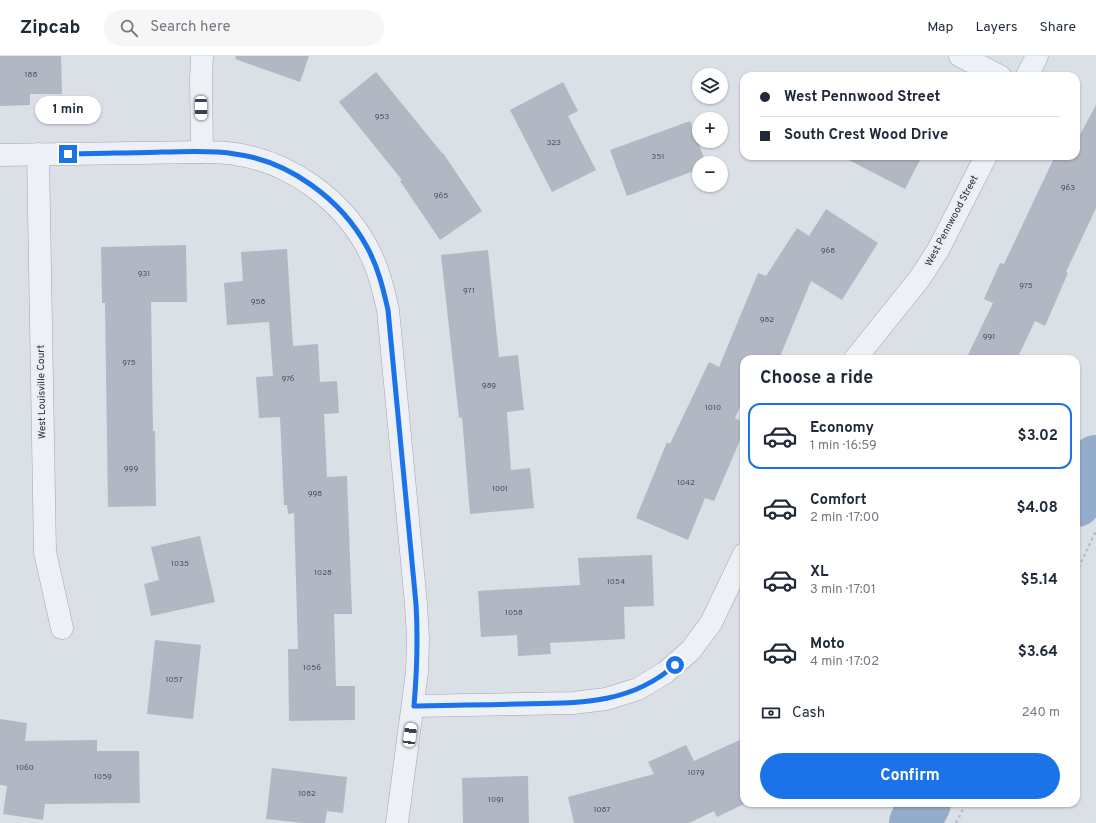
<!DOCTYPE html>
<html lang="en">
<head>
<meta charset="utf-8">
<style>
	body { margin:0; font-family:Overpass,sans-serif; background:#f6f6f7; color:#1f2937; height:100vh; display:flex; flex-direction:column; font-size:15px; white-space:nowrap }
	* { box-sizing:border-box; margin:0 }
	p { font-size:13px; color:#747a83 }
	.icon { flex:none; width:22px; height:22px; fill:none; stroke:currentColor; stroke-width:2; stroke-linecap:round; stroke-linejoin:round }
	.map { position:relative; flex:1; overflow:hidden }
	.sheet { position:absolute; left:740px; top:299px; width:340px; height:452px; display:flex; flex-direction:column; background:#fff; border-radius:12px; box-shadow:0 1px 3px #0004 }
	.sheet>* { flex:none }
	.banner { position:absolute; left:740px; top:16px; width:340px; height:88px; border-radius:12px; box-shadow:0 1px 3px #0004; display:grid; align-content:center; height:88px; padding:0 20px; background:#fff }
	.controls { position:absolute; left:692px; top:12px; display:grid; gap:8px }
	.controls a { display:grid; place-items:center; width:36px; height:36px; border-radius:50%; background:#fff; box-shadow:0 1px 3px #0004; font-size:20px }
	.end { position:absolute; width:18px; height:18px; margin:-9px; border:5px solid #1a73e8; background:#fff; box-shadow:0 0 0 2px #fff }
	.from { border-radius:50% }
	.bubble { position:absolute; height:28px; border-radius:14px; background:#fff; box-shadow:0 1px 3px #0004; font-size:13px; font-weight:700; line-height:28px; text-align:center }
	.car { position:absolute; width:12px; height:24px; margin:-12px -6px; border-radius:5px; box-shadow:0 0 3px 1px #0007; background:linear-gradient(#fff 24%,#345 0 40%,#fff 0 76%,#345 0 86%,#fff 0) }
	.banner b { display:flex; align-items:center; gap:14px; height:38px; font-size:15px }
	.banner b+b { border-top:1px solid #e0e1e3 }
	.banner i { width:10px; height:10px; background:#1f2937 }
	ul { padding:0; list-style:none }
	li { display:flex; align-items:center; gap:12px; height:66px; margin:0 8px 6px; padding:0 12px; border:2px solid transparent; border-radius:12px }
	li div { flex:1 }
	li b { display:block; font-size:15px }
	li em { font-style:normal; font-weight:700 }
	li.current { border-color:#1a73e8 }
	li>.icon { width:36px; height:36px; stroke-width:1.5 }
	h2 { padding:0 20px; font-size:18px; line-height:48px }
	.pay { display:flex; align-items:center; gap:10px; height:44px; padding:0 20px; font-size:15px }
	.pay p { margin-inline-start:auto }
	.button { display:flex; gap:8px; margin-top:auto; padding:8px 20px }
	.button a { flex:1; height:46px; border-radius:24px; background:#1a73e8; color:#fff; font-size:16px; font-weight:700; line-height:46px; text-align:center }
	header { display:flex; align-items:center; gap:24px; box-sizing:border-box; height:56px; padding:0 20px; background:#fff; border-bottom:1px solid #e0e1e3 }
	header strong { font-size:19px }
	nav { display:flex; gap:22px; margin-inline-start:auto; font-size:14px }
	.search { width:280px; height:36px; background:#f6f6f7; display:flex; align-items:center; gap:10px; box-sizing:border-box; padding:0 14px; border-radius:22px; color:#747a83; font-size:15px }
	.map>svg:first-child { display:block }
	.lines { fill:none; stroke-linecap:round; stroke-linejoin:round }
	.river { stroke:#92acc9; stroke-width:52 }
	.building { fill:#b2b8c3 }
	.minor-casing { stroke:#a0a6b0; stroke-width:23 }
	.path { stroke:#b9bdc5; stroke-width:2.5; stroke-dasharray:3 3; stroke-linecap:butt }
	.minor { stroke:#edf0f5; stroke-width:22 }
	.route { stroke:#1a73e8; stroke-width:5 }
	.labels { text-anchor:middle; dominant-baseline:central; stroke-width:3; stroke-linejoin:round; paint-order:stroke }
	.number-label { font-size:8px; fill:#48505e }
	.street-label { font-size:10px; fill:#242d3d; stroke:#eaeef4 }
</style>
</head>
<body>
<header>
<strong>Zipcab</strong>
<div class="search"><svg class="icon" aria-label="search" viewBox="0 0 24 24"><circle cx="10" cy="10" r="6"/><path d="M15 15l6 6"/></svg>Search here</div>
<nav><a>Map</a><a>Layers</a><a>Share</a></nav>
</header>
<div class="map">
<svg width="1096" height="767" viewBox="0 0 1096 767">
	<rect width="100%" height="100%" fill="#dbdfe6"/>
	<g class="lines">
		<!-- river -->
		<g class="river">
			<polyline points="1076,445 1096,405"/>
			<polyline points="915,767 925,747"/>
		</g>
	</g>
	<!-- building -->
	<g class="building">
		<polygon points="0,0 61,0 62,38 30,38 30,49 0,50"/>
		<polygon points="236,0 309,0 300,26 235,3"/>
		<polygon points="376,16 442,97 443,97 482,155 440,184 400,125 402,124 339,46"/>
		<polygon points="563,26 578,55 568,60 596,114 552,136 510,54"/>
		<polygon points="1096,49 1096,152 1066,216 1068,217 1045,270 1035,265 1017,303 966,303 993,247 984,243 1000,207 1004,208 1055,100 1076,100 1076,86"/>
		<polygon points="690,65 706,107 699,107 699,113 627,140 610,94"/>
		<polygon points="841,100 922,100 905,133"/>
		<polygon points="826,153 878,187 842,244 811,225 779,303 744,303 744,342 735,362 744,367 744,375 714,445 705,442 688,484 636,462 667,386 670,388 709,306 719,311 758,217 766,220 797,172 809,180"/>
		<polygon points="186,189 187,246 151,246 153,375 155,375 156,450 108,451 105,247 102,247 101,191"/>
		<polygon points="287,193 293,290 318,288 320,326 337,325 339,357 324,358 327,421 347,420 352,558 334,558 336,630 355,630 355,664 289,665 288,593 298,593 294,457 288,458 287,449 284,449 280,361 259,362 256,321 273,320 269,266 227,269 224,227 243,225 241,196"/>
		<polygon points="488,194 499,301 518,299 524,354 507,356 511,414 530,412 534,452 470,458 462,361 459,362 441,199"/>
		<polygon points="200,480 215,546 151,560 144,528 159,524 151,491"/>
		<polygon points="652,499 654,550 624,551 625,583 550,587 551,598 518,600 517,579 481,581 478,535 580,529 578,502"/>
		<polygon points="155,584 201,589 193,663 147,658"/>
		<polygon points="0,663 27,667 25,685 97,684 97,695 139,695 140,747 45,748 43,764 3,758 7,730 0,729"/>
		<polygon points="744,682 744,748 717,761 714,755 689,767 574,767 568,741 654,718 648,706 686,689 694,705"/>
		<polygon points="272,712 347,721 343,757 327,755 325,767 303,767 266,763"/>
		<polygon points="528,720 529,767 463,767 462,722"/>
	</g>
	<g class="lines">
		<defs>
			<g id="minor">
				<polyline points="202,0 201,23 202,96"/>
				<polyline points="960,0 1000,20"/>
				<polyline points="1027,20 1037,0"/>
				<polyline points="38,98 45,496 62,572"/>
				<path d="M0,99L202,96C213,96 224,96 235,98C290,106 341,143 367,191C378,211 383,232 388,254L416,548L418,582L417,616L397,767"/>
				<polyline points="855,303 920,222 938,194 986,100"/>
				<polyline points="414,650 573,647 606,643 638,633 666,616 691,594 711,567 744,498"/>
			</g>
		</defs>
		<!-- minor casing -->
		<use href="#minor" class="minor-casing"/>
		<!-- path -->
		<g class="path">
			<polyline points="1076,517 1096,475"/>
			<polyline points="956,767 966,747"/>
		</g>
		<!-- minor -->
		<use href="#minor" class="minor"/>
	</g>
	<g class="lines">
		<!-- route -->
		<path class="route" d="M68,98C99,97 131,97 162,96C186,96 211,94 235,98C289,105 341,143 367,191C378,211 383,232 388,254L416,548C418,582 417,615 414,650C448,649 483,649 517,648C574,647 629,650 675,609"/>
	</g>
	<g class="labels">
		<!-- number labels -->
		<g class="number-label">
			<text x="31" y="19">188</text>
			<text x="382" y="61">953</text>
			<text x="554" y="87">323</text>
			<text x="658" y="101">351</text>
			<text x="1068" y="132">963</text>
			<text x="441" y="140">965</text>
			<text x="828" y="195">968</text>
			<text x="144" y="218">931</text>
			<text x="1026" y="230">975</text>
			<text x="469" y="235">971</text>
			<text x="258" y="246">958</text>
			<text x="767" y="264">982</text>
			<text x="989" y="281">991</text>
			<text x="129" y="307">975</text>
			<text x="288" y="323">976</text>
			<text x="489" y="330">989</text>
			<text x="713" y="352">1010</text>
			<text x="131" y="413">999</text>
			<text x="686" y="427">1042</text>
			<text x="500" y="433">1001</text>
			<text x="315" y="438">998</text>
			<text x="180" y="508">1035</text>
			<text x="323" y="517">1028</text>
			<text x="616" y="526">1054</text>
			<text x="514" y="557">1058</text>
			<text x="312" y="612">1056</text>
			<text x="174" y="624">1057</text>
			<text x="25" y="712">1060</text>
			<text x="696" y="717">1079</text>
			<text x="103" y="721">1059</text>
			<text x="307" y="738">1082</text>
			<text x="496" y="744">1091</text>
			<text x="602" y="754">1087</text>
		</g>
		<!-- street labels -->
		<g class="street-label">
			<text transform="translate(952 165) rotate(-62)">West Pennwood Street</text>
			<text transform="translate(42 336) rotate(-91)">West Louisville Court</text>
		</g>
	</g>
</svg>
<div class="controls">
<a><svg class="icon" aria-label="layers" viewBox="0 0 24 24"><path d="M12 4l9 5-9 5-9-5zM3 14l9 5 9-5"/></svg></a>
<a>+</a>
<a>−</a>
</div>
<i class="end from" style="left:675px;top:609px"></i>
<i class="end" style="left:68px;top:98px"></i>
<div class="bubble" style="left:35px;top:40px;width:66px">1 min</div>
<i class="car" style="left:201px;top:52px;rotate:179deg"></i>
<i class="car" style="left:410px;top:679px;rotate:8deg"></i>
<div class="banner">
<b><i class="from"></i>West Pennwood Street</b>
<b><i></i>South Crest Wood Drive</b>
</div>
<section class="sheet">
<h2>Choose a ride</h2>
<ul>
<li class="current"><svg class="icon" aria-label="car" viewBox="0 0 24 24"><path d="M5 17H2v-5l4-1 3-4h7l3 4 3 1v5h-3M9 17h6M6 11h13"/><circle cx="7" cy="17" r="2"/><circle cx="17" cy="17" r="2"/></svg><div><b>Economy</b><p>1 min · 16:59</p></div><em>$3.02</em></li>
<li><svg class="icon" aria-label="car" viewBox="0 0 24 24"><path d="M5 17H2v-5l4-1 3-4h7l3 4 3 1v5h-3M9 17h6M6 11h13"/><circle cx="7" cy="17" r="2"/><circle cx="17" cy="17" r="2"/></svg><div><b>Comfort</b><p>2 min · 17:00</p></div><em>$4.08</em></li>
<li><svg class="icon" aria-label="car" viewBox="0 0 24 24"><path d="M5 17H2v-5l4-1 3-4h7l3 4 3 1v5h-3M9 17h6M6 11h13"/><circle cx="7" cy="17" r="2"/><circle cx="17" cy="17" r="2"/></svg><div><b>XL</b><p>3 min · 17:01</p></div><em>$5.14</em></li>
<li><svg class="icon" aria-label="car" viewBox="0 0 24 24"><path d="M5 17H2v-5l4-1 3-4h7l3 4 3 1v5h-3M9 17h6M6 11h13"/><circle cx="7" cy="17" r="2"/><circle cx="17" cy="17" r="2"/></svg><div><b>Moto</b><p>4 min · 17:02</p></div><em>$3.64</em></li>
</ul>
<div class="pay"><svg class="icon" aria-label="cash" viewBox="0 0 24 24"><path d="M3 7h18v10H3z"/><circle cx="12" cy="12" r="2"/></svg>Cash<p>240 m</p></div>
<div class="button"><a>Confirm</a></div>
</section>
</div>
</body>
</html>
